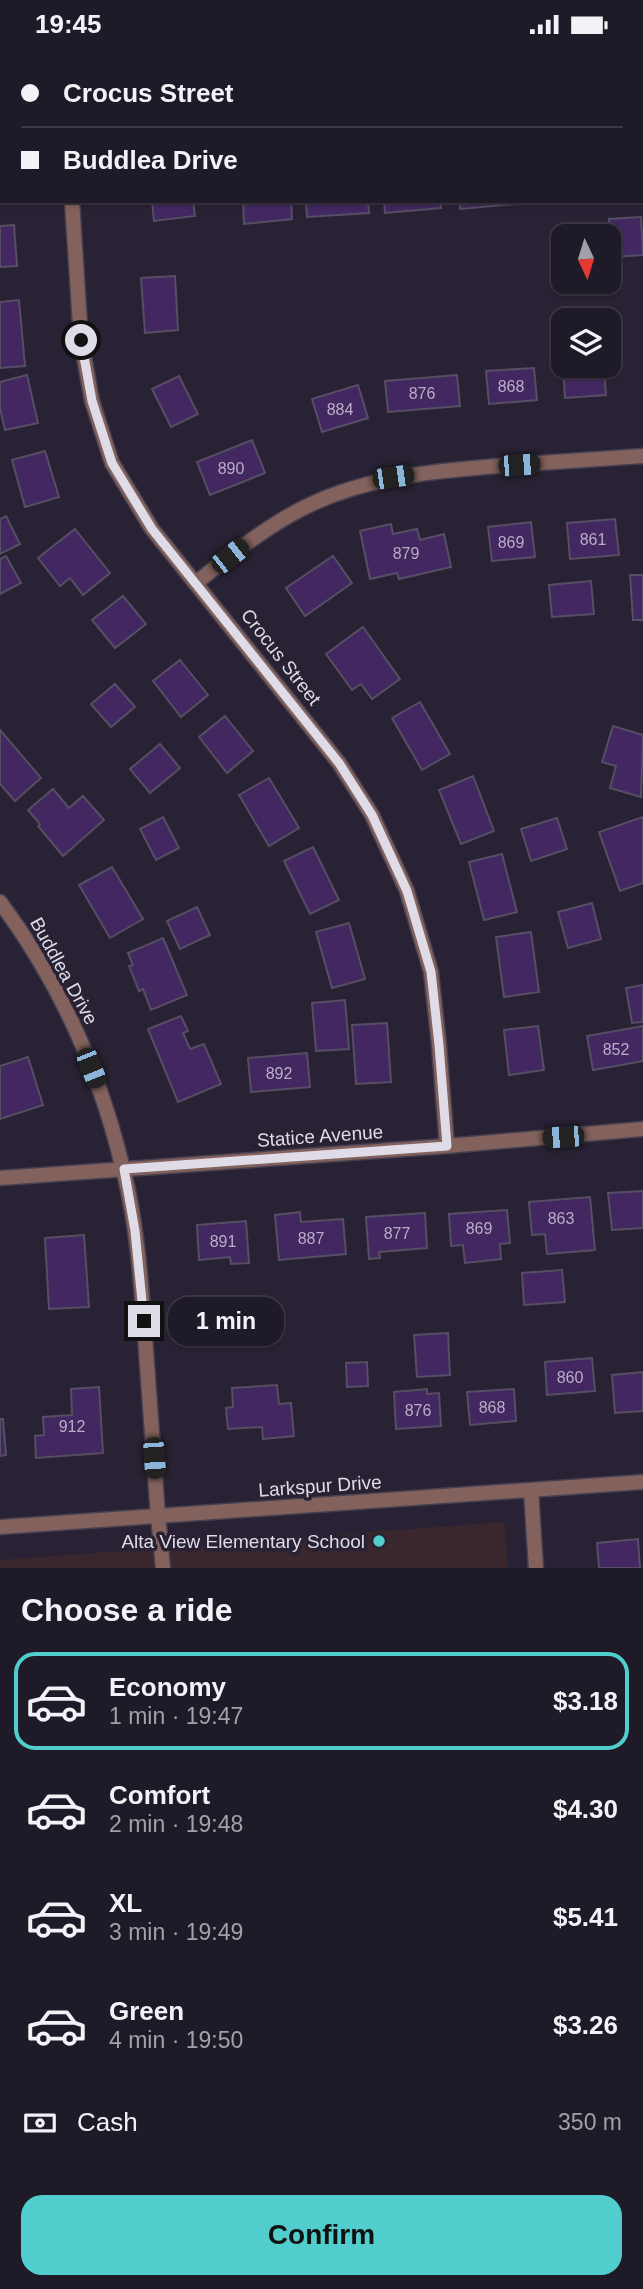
<!DOCTYPE html>
<html lang="en">
<head>
<meta charset="utf-8">
<style>
	body { margin:0; font-family:Arial,sans-serif; background:#2c2733; color:#f1f3f6; height:100vh; display:flex; flex-direction:column; font-size:26px; white-space:nowrap }
	* { box-sizing:border-box; margin:0 }
	p { font-size:23px; color:#a1a1a7 }
	.icon { flex:none; width:38px; height:38px; fill:none; stroke:currentColor; stroke-width:2; stroke-linecap:round; stroke-linejoin:round }
	.map { position:relative; height:1519px; overflow:hidden }
	.side { display:flex; flex-direction:column; background:#1f1a27; flex:1 }
	.side>* { flex:none }
	.hud { position:absolute; left:0px; top:0px; width:644px; height:154px; box-shadow:0 2px 5px #0004,0 0 0 2px #3c3844; display:grid; align-content:center; height:154px; padding:0 21px; background:#1f1a27 }
	.needle { width:46px; rotate:176deg }
	.fabs { position:absolute; left:551px; top:175px; display:grid; gap:14px }
	.fabs a { display:grid; place-items:center; width:70px; height:70px; border-radius:14px; background:#1f1a27; box-shadow:0 2px 5px #0004,0 0 0 2px #3c3844; font-size:35px }
	.end { position:absolute; width:32px; height:32px; margin:-16px; border:9px solid #dfdbe7; background:#111; box-shadow:0 0 0 4px #111 }
	.from { border-radius:50% }
	.bubble { position:absolute; height:49px; border-radius:21px; background:#1f1a27; box-shadow:0 2px 5px #0004,0 0 0 2px #3c3844; font-size:23px; font-weight:700; line-height:49px; text-align:center }
	.car { position:absolute; width:21px; height:42px; margin:-21px -10px; border-radius:9px; box-shadow:0 0 5px 2px #0007; background:linear-gradient(#222 24%,#8ab4d8 0 40%,#222 0 76%,#8ab4d8 0 86%,#222 0) }
	.hud b { display:flex; align-items:center; gap:24px; height:66px; font-size:26px }
	.hud b+b { border-top:2px solid #3c3844 }
	.hud i { width:18px; height:18px; background:#f1f3f6 }
	ul { padding:0; list-style:none }
	li { display:flex; align-items:center; gap:21px; height:98px; margin:0 14px 10px; padding:0 7px; border:4px solid transparent; border-radius:21px }
	li div { flex:1 }
	li b { display:block; font-size:26px }
	li em { font-style:normal; font-weight:700 }
	li.on { border-color:#52cdcd }
	li>.icon { width:63px; height:63px; stroke-width:1.5 }
	h2 { padding:0 21px; font-size:32px; line-height:84px }
	.pay { display:flex; align-items:center; gap:18px; height:77px; padding:0 21px; font-size:26px }
	.pay p { margin-inline-start:auto }
	.primary-button { display:flex; gap:14px; margin-top:auto; padding:14px 21px }
	.primary-button a { flex:1; height:80px; border-radius:21px; background:#52cdcd; color:#111; font-size:28px; font-weight:700; line-height:80px; text-align:center }
	.status { display:flex; justify-content:space-between; align-items:center; height:49px; padding:0 35px; background:#1f1a27; direction:ltr }
	.status svg { height:19px; fill:currentColor }
	.map>svg:first-child { display:block }
	.education { fill:#3a272d }
	.building { fill:#422761; stroke:#564e63; stroke-width:2 }
	.lines { fill:none; stroke-linecap:round; stroke-linejoin:round }
	.lane-casing { stroke:#464051; stroke-width:17 }
	.street-casing { stroke:#464051; stroke-width:17 }
	.lane { stroke:#83615c; stroke-width:14 }
	.street { stroke:#83615c; stroke-width:14 }
	.route { stroke:#dfdbe7; stroke-width:9 }
	.poi-dot { fill:#52cdcd; stroke:#292234; stroke-width:2.5 }
	.labels { text-anchor:middle; dominant-baseline:central; stroke-width:7; stroke-linejoin:round; paint-order:stroke }
	.number-label { font-size:16px; fill:#b8aec6 }
	.street-label { font-size:19px; fill:#dfdbe7; stroke:#292234 }
	.poi-label { font-size:19px; fill:#dfdbe7; stroke:#292234; text-anchor:end }
</style>
</head>
<body>
<div class="status"><b>19:45</b><svg viewBox="0 0 49 12"><path d="M0 12V9h3v3zM5 12V6h3v6zM10 12V3h3v9zM15 12V0h3v12zM26 1h20v11H26zM47 4h2v5h-2z"/></svg></div>
<div class="map">
<svg width="643" height="1519" viewBox="0 0 643 1519">
	<rect width="100%" height="100%" fill="#292234"/>
	<!-- education -->
	<polygon class="education" points="504,1473 508,1519 0,1519 0,1511"/>
	<!-- building -->
	<g class="building">
		<rect x="120" y="0" width="44" height="2"/>
		<rect x="296" y="0" width="67" height="2"/>
		<polygon points="385,0 433,0 433,1 385,2"/>
		<polygon points="0,98 2,98 0,147"/>
		<polygon points="152,152 193,152 195,167 154,172"/>
		<polygon points="243,152 291,152 292,170 244,175"/>
		<polygon points="306,152 368,152 369,164 307,168"/>
		<polygon points="384,152 441,152 441,159 385,164"/>
		<polygon points="460,152 517,152 517,155 460,160"/>
		<polygon points="641,168 643,206 612,208 609,170"/>
		<polygon points="14,176 17,217 0,218 0,177"/>
		<polygon points="175,227 178,281 145,284 141,229"/>
		<polygon points="19,251 25,317 0,319 0,253"/>
		<polygon points="563,316 604,317 606,346 565,349"/>
		<polygon points="534,319 537,351 489,355 486,322"/>
		<polygon points="27,326 38,374 5,381 0,359 0,333"/>
		<polygon points="457,326 460,357 388,363 385,332"/>
		<polygon points="179,327 198,365 171,378 152,340"/>
		<polygon points="358,336 368,369 322,383 312,350"/>
		<polygon points="252,391 265,424 210,446 197,413"/>
		<polygon points="45,402 59,448 25,458 12,411"/>
		<polygon points="6,467 20,495 0,505 0,470"/>
		<polygon points="615,470 619,506 570,510 567,474"/>
		<polygon points="531,473 535,508 492,512 488,478"/>
		<polygon points="391,475 393,485 417,480 420,491 444,485 451,518 399,530 397,524 370,530 360,482"/>
		<polygon points="75,480 110,524 83,546 70,529 60,537 38,509"/>
		<polygon points="6,507 21,534 0,545 0,510"/>
		<polygon points="333,507 352,534 305,567 286,539"/>
		<polygon points="630,526 643,526 643,571 633,571"/>
		<polygon points="591,532 594,565 552,568 549,536"/>
		<polygon points="123,547 146,575 115,599 92,571"/>
		<polygon points="363,578 400,630 372,650 361,635 352,641 326,605"/>
		<polygon points="180,611 208,646 181,668 153,632"/>
		<polygon points="115,635 135,658 111,678 91,655"/>
		<polygon points="420,653 450,705 422,721 392,669"/>
		<polygon points="225,667 253,702 227,724 199,688"/>
		<polygon points="613,677 643,686 641,748 610,739 616,717 602,713"/>
		<polygon points="0,681 41,729 15,752 0,735"/>
		<polygon points="160,695 180,719 150,744 130,720"/>
		<polygon points="473,727 494,782 461,795 439,741"/>
		<polygon points="269,729 299,779 269,797 239,746"/>
		<polygon points="53,740 69,759 83,747 104,771 63,807 38,777 40,775 28,761"/>
		<polygon points="163,768 179,799 156,811 140,780"/>
		<polygon points="643,768 643,834 620,842 599,783"/>
		<polygon points="557,769 567,800 531,812 521,780"/>
		<polygon points="313,798 339,851 310,865 284,812"/>
		<polygon points="502,805 517,863 484,871 469,813"/>
		<polygon points="112,818 143,870 110,889 79,836"/>
		<polygon points="592,854 601,890 568,899 558,863"/>
		<polygon points="197,858 210,886 180,900 167,872"/>
		<polygon points="349,874 365,930 332,939 316,883"/>
		<polygon points="531,883 539,943 504,948 496,888"/>
		<polygon points="163,889 187,946 151,961 143,940 139,942 129,917 133,916 128,904"/>
		<polygon points="643,936 643,973 632,974 626,939"/>
		<polygon points="345,951 349,1000 316,1002 312,954"/>
		<polygon points="181,967 188,982 183,984 190,1000 204,995 221,1035 178,1053 148,980"/>
		<polygon points="387,974 391,1033 356,1035 352,976"/>
		<polygon points="538,977 544,1021 509,1026 504,981"/>
		<polygon points="643,977 643,1012 593,1021 587,987"/>
		<polygon points="307,1004 310,1038 251,1043 248,1009"/>
		<polygon points="28,1008 43,1056 0,1070 0,1017"/>
		<polygon points="643,1142 643,1179 612,1181 608,1144"/>
		<polygon points="590,1148 595,1201 547,1205 545,1185 532,1186 529,1153"/>
		<polygon points="507,1161 510,1194 500,1195 501,1210 465,1214 463,1196 451,1197 449,1165"/>
		<polygon points="300,1163 301,1173 343,1170 346,1205 279,1211 275,1166"/>
		<polygon points="425,1164 427,1199 379,1203 380,1209 369,1210 366,1168"/>
		<polygon points="246,1172 249,1214 231,1215 230,1208 199,1211 197,1176"/>
		<polygon points="84,1186 89,1258 49,1260 45,1189"/>
		<polygon points="562,1221 565,1253 524,1256 522,1224"/>
		<polygon points="448,1284 450,1326 417,1328 414,1286"/>
		<polygon points="592,1309 595,1342 547,1346 545,1313"/>
		<polygon points="367,1313 368,1337 347,1338 346,1314"/>
		<polygon points="643,1323 643,1362 615,1364 612,1326"/>
		<polygon points="277,1336 279,1355 291,1354 294,1387 263,1390 262,1378 228,1380 226,1359 233,1358 232,1339"/>
		<polygon points="99,1338 103,1404 36,1409 35,1387 44,1386 43,1368 72,1366 71,1340"/>
		<polygon points="427,1340 427,1345 439,1344 441,1377 396,1380 394,1343"/>
		<polygon points="514,1340 516,1372 470,1376 467,1343"/>
		<polygon points="0,1370 3,1370 6,1406 0,1407"/>
		<polygon points="638,1490 640,1519 599,1519 597,1494"/>
	</g>
	<g class="lines">
		<defs>
			<polyline id="lane" points="158,1467 163,1519"/>
			<g id="street">
				<polyline points="62,0 62,2"/>
				<polyline points="642,52 643,52"/>
				<polyline points="72,152 81,291 92,352 112,414 152,480 339,714 372,766 407,842 431,923 439,996 447,1097"/>
				<path d="M197,533C227,509 258,484 292,465C359,427 435,422 510,416C554,413 599,410 643,407"/>
				<path d="M0,853C59,932 100,1024 123,1120C137,1174 141,1232 145,1288C149,1348 154,1407 158,1467"/>
				<polyline points="0,1129 447,1097 643,1080"/>
				<polyline points="531,1441 536,1519"/>
				<polyline points="0,1478 643,1433"/>
			</g>
		</defs>
		<!-- lane casing -->
		<use href="#lane" class="lane-casing"/>
		<!-- street casing -->
		<use href="#street" class="street-casing"/>
		<!-- lane -->
		<use href="#lane" class="lane"/>
		<!-- street -->
		<use href="#street" class="street"/>
	</g>
	<g class="lines">
		<!-- route -->
		<polyline class="route" points="81,291 92,352 112,414 152,480 339,714 372,766 407,842 431,923 439,996 447,1097 124,1120 135,1182 144,1272"/>
	</g>
	<!-- markers -->
	<circle class="poi-dot" cx="379" cy="1492" r="7"/>
	<g class="labels">
		<!-- number labels -->
		<g class="number-label">
			<text x="511" y="337">868</text>
			<text x="422" y="344">876</text>
			<text x="340" y="360">884</text>
			<text x="231" y="419">890</text>
			<text x="593" y="490">861</text>
			<text x="511" y="493">869</text>
			<text x="406" y="504">879</text>
			<text x="616" y="1000">852</text>
			<text x="279" y="1024">892</text>
			<text x="561" y="1169">863</text>
			<text x="479" y="1179">869</text>
			<text x="397" y="1184">877</text>
			<text x="311" y="1189">887</text>
			<text x="223" y="1192">891</text>
			<text x="570" y="1328">860</text>
			<text x="492" y="1358">868</text>
			<text x="418" y="1361">876</text>
			<text x="72" y="1377">912</text>
		</g>
		<!-- street labels -->
		<g class="street-label">
			<text transform="translate(281 608) rotate(52)">Crocus Street</text>
			<text transform="translate(64 922) rotate(61)">Buddlea Drive</text>
			<text transform="translate(320 1087) rotate(-4)">Statice Avenue</text>
			<text transform="translate(320 1437) rotate(-4)">Larkspur Drive</text>
		</g>
		<!-- poi labels -->
		<g class="poi-label">
			<text x="365" y="1492">Alta View Elementary School</text>
		</g>
	</g>
</svg>
<div class="fabs">
<a><svg class="needle" viewBox="-14 -14 28 28"><path d="M0-13l5 13h-10z" fill="#e53935"/><path d="M0 13l5-13h-10z" fill="#a1a1a7"/></svg></a>
<a><svg class="icon" aria-label="layers" viewBox="0 0 24 24"><path d="M12 4l9 5-9 5-9-5zM3 14l9 5 9-5"/></svg></a>
</div>
<i class="end from" style="left:81px;top:291px"></i>
<i class="end" style="left:144px;top:1272px"></i>
<div class="bubble" style="left:168px;top:1248px;width:116px">1 min</div>
<i class="car" style="left:519px;top:416px;rotate:86deg"></i>
<i class="car" style="left:393px;top:428px;rotate:82deg"></i>
<i class="car" style="left:230px;top:507px;rotate:52deg"></i>
<i class="car" style="left:91px;top:1019px;rotate:158deg"></i>
<i class="car" style="left:563px;top:1088px;rotate:266deg"></i>
<i class="car" style="left:154px;top:1409px;rotate:176deg"></i>
<div class="hud">
<b><i class="from"></i>Crocus Street</b>
<b><i></i>Buddlea Drive</b>
</div>
</div>
<section class="side">
<h2>Choose a ride</h2>
<ul>
<li class="on"><svg class="icon" aria-label="car" viewBox="0 0 24 24"><path d="M5 17H2v-5l4-1 3-4h7l3 4 3 1v5h-3M9 17h6M6 11h13"/><circle cx="7" cy="17" r="2"/><circle cx="17" cy="17" r="2"/></svg><div><b>Economy</b><p>1 min · 19:47</p></div><em>$3.18</em></li>
<li><svg class="icon" aria-label="car" viewBox="0 0 24 24"><path d="M5 17H2v-5l4-1 3-4h7l3 4 3 1v5h-3M9 17h6M6 11h13"/><circle cx="7" cy="17" r="2"/><circle cx="17" cy="17" r="2"/></svg><div><b>Comfort</b><p>2 min · 19:48</p></div><em>$4.30</em></li>
<li><svg class="icon" aria-label="car" viewBox="0 0 24 24"><path d="M5 17H2v-5l4-1 3-4h7l3 4 3 1v5h-3M9 17h6M6 11h13"/><circle cx="7" cy="17" r="2"/><circle cx="17" cy="17" r="2"/></svg><div><b>XL</b><p>3 min · 19:49</p></div><em>$5.41</em></li>
<li><svg class="icon" aria-label="car" viewBox="0 0 24 24"><path d="M5 17H2v-5l4-1 3-4h7l3 4 3 1v5h-3M9 17h6M6 11h13"/><circle cx="7" cy="17" r="2"/><circle cx="17" cy="17" r="2"/></svg><div><b>Green</b><p>4 min · 19:50</p></div><em>$3.26</em></li>
</ul>
<div class="pay"><svg class="icon" aria-label="cash" viewBox="0 0 24 24"><path d="M3 7h18v10H3z"/><circle cx="12" cy="12" r="2"/></svg>Cash<p>350 m</p></div>
<div class="primary-button"><a>Confirm</a></div>
</section>
</body>
</html>
